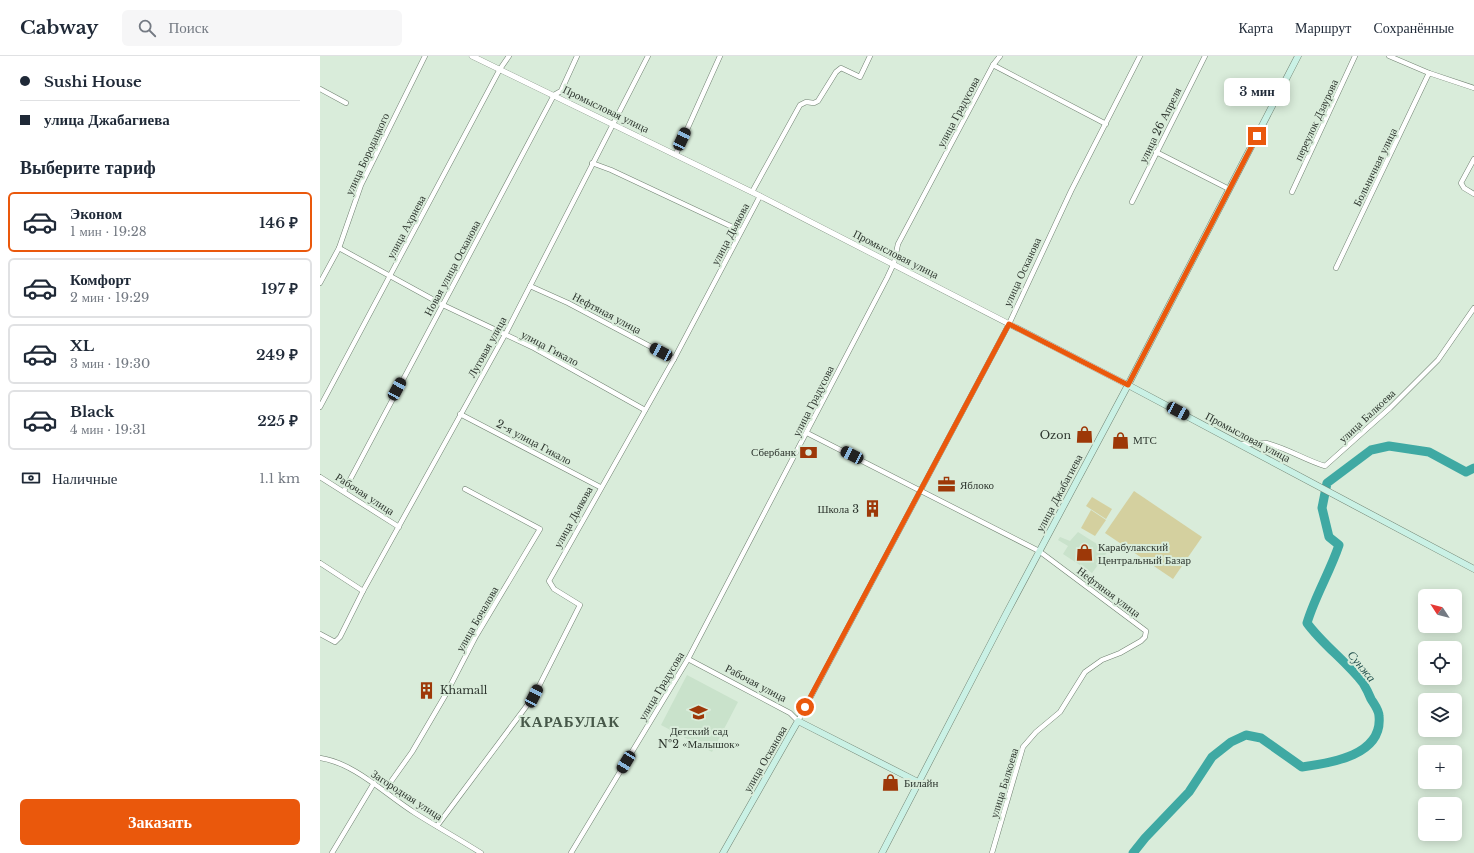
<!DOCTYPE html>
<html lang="ru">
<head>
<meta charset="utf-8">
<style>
	body { margin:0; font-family:"Libre Baskerville",serif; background:#f6f6f7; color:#1f2937; height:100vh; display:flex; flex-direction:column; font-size:15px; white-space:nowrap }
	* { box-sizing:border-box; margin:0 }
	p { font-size:13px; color:#747a83 }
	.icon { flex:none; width:22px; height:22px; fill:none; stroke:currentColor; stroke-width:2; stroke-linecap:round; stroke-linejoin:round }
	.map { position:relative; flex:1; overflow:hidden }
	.details { display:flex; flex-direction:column; background:#fff; width:320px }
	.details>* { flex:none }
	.banner { display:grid; align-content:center; height:88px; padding:0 20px; background:#fff }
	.needle { width:26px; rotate:306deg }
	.fabs { position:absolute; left:1098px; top:533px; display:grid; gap:8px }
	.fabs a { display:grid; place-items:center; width:44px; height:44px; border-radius:6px; background:#fff; box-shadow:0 2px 10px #0003; font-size:20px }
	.end { position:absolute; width:18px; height:18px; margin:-9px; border:5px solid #ea580c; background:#fff; box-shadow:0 0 0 2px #fff }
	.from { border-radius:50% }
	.bubble { position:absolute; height:28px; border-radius:6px; background:#fff; box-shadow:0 2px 10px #0003; font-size:13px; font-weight:600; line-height:28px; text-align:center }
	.car { position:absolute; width:12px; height:24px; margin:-12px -6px; border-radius:5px; box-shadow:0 0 3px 1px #0007; background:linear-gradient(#222 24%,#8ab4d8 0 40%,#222 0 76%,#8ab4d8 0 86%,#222 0) }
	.banner b { display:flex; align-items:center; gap:14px; height:38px; font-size:15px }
	.banner b+b { border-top:1px solid #e0e1e3 }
	.banner i { width:10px; height:10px; background:#1f2937 }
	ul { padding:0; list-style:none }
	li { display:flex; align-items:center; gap:12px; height:60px; margin:0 8px 6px; padding:0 12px; border:2px solid #e0e1e3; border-radius:6px }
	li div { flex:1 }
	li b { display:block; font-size:15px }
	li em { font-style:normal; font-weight:600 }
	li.on { border-color:#ea580c }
	li>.icon { width:36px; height:36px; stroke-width:1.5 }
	h2 { padding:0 20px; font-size:18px; line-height:48px }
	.pay { display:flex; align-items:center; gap:10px; height:44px; padding:0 20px; font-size:15px }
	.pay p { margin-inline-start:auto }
	.primary-button { display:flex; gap:8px; margin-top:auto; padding:8px 20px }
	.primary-button a { flex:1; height:46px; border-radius:6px; background:#ea580c; color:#fff; font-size:16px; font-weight:600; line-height:46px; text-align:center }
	header { display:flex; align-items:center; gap:24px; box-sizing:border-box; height:56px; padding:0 20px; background:#fff; border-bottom:1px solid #e0e1e3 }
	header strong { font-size:19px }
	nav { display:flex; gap:22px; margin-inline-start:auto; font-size:14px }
	.search { width:280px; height:36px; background:#f6f6f7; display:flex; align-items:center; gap:10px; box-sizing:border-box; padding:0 14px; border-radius:6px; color:#747a83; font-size:15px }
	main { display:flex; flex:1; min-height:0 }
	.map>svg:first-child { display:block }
	.built { fill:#c9e2cb }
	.pitch { fill:#d4d09f }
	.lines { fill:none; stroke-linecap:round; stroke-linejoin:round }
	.river { stroke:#3fa9a3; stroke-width:9 }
	.minor-casing { stroke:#718272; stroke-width:5.5 }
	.tertiary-casing { stroke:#718272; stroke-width:6 }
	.secondary-casing { stroke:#718272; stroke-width:7 }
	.minor { stroke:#fff; stroke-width:4.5 }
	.tertiary { stroke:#fff; stroke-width:5.5 }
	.secondary { stroke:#caf1e5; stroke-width:6 }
	.route { stroke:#ea580c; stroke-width:5 }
	.labels { text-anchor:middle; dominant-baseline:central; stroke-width:4; stroke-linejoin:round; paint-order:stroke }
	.street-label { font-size:11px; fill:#2e362f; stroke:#d9ecda }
	.poi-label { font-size:11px; fill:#2e362f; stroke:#d9ecda; text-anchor:start }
	.water-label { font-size:12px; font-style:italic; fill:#23514e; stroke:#d9ecda }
	.district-label { font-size:15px; font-weight:bold; letter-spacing:1px; fill:#475849; stroke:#d9ecda }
</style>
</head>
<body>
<header>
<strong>Cabway</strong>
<div class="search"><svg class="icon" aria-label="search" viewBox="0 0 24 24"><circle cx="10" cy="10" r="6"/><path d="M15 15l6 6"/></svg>Поиск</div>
<nav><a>Карта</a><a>Маршрут</a><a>Сохранённые</a></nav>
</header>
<main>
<section class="details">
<div class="banner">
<b><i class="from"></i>Sushi House</b>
<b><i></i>улица Джабагиева</b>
</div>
<h2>Выберите тариф</h2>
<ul>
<li class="on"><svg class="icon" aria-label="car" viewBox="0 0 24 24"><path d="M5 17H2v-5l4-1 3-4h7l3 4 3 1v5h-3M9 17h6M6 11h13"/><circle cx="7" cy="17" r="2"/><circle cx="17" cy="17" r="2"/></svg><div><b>Эконом</b><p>1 мин · 19:28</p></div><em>146 ₽</em></li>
<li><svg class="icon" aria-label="car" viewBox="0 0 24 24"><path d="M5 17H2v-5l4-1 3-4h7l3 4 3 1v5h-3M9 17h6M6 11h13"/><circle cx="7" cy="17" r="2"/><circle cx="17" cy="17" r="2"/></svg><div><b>Комфорт</b><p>2 мин · 19:29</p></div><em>197 ₽</em></li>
<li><svg class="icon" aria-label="car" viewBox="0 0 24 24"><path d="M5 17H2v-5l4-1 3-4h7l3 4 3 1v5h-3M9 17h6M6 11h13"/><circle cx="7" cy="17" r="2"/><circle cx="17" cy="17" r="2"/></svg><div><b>XL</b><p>3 мин · 19:30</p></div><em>249 ₽</em></li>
<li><svg class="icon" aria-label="car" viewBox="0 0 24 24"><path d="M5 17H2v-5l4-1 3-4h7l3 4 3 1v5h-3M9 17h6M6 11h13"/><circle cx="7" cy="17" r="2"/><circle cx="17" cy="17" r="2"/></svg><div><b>Black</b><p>4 мин · 19:31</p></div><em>225 ₽</em></li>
</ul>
<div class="pay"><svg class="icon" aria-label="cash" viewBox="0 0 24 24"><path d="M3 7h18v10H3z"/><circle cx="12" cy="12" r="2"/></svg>Наличные<p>1.1 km</p></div>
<div class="primary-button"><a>Заказать</a></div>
</section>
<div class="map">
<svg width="1154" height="797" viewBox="0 0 1154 797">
	<rect width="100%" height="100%" fill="#d9ecda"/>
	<!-- built -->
	<g class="built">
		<polygon points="758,476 788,495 772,517 743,498 748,490 738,484 740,481 750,485"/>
		<polygon points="367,619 418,646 392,696 341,669"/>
	</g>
	<!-- pitch -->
	<g class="pitch">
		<polygon points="814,435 882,481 853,523 785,477"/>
		<polygon points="772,441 792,453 786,463 766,450"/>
		<polygon points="771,454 786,464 775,480 761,472"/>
	</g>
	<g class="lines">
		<!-- river -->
		<path class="river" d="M813,797L825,782L869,736L892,701L911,686L926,679L941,682L982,711C1012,707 1063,699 1059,660C1059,654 1054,648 1051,643C1049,638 1046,632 1043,627C1026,605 1003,589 987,567C995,540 1010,516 1019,489L1009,481L1002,452L1007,427L1051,394L1069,390L1109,396L1146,416L1154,412"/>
		<defs>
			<g id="minor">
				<polyline points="1069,0 1109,17 1154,32"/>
				<polyline points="673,9 786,68"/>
				<polyline points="0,33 26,47"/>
				<polyline points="836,96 909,133"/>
				<polyline points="356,98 400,0"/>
				<polyline points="1154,103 1141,127 1144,132 1154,138"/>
				<polyline points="272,107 291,114 421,175"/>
				<polyline points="432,136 480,49 486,46 494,47 498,45 516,16 521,12 540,21 550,0"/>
				<polyline points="972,136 1035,0"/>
				<polyline points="812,146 885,0"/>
				<polyline points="19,192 123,249 214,292 325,354"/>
				<polyline points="1016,212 1109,17"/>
				<polyline points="0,227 19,192 41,129 105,0"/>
				<polyline points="210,230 248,247 354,303"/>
				<polyline points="0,351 180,13 189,0"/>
				<polyline points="140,358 280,431"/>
				<polyline points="487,377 719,495 826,575 825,581 821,585 800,597 782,604 765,616 740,656 716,676 703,691 672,797"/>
				<path d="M921,388C930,389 939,386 946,387C967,392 985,404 1005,410L1070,352L1118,304L1154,252"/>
				<polyline points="0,421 79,471"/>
				<polyline points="24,435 234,39 241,35 257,0"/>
				<polyline points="0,507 43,535"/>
				<polyline points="0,578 15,586 20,581 43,535 187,275 328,0"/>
				<polyline points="368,603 470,657 478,665 689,268 751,135 820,0"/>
				<path d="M0,702C35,707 66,739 95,757C117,771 139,783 161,797"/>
				<polyline points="65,734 92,696 126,638 156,580 220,473 145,433"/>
				<polyline points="117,770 214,640 260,549 234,533 229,525 354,303 440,140"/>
				<polyline points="12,797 54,727"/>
				<polyline points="251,797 368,603 567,222 574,207 578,188 673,9 680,0"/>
			</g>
			<polyline id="tertiary" points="152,0 440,140 808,329"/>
			<g id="secondary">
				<polyline points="808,329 1154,513"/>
				<polyline points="403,797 478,665 598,726"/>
				<polyline points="562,797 686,558 808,329 978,0"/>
			</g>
		</defs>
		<!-- minor casing -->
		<use href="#minor" class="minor-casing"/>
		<!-- tertiary casing -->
		<use href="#tertiary" class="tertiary-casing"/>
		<!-- secondary casing -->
		<use href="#secondary" class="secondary-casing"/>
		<!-- minor -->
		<use href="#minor" class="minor"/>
		<!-- tertiary -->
		<use href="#tertiary" class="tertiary"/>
		<!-- secondary -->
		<use href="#secondary" class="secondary"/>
	</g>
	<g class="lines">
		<!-- route -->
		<polyline class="route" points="485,651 689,268 808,329 937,80"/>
	</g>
	<!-- icons -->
	<defs>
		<symbol id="shop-bare" viewBox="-9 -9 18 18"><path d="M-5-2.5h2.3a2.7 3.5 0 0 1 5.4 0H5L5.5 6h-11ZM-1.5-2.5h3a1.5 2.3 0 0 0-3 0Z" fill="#9d3808" stroke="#d9ecda" stroke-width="2.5" paint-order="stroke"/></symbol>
		<symbol id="bank-bare" viewBox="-9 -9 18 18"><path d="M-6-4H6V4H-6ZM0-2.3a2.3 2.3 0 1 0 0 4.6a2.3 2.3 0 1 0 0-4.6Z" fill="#9d3808" stroke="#d9ecda" stroke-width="2.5" paint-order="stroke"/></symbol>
		<symbol id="office-bare" viewBox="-9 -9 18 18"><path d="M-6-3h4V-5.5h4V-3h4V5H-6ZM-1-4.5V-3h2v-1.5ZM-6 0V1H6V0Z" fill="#9d3808" stroke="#d9ecda" stroke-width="2.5" paint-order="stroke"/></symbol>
		<symbol id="building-bare" viewBox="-9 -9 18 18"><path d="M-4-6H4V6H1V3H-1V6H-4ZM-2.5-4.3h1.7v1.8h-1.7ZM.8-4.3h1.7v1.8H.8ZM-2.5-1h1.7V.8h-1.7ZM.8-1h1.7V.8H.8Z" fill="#9d3808" stroke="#d9ecda" stroke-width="2.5" paint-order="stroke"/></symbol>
		<symbol id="school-bare" viewBox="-9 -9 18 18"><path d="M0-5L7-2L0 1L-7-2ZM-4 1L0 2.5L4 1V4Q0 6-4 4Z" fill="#9d3808" stroke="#d9ecda" stroke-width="2.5" paint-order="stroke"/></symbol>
	</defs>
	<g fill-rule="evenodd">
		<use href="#shop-bare" x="752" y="366" width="25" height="25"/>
		<use href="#shop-bare" x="788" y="372" width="25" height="25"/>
		<use href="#bank-bare" x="476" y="384" width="25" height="25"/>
		<use href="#office-bare" x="614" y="416" width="25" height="25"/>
		<use href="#building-bare" x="540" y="440" width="25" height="25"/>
		<use href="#shop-bare" x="752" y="484" width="25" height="25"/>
		<use href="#building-bare" x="94" y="622" width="25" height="25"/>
		<use href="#school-bare" x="366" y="644" width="25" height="25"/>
		<use href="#shop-bare" x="558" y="714" width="25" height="25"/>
	</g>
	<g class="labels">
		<!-- street labels -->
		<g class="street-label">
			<text transform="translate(286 53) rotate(26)">Промысловая улица</text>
			<text transform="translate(638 56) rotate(-62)">улица Градусова</text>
			<text transform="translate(996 64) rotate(-65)">переулок Дзаурова</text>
			<text transform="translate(840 69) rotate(-64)">улица 26 Апреля</text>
			<text transform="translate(47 98) rotate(-65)">улица Бородацкого</text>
			<text transform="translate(1055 111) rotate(-64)">Больничная улица</text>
			<text transform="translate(86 171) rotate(-62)">улица Ахриева</text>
			<text transform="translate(410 178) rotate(-62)">улица Дьякова</text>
			<text transform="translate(576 198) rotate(27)">Промысловая улица</text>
			<text transform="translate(132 212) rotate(-62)">Новая улица Осканова</text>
			<text transform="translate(702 216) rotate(-65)">улица Осканова</text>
			<text transform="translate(287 257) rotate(28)">Нефтяная улица</text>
			<text transform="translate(167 291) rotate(-61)">Луговая улица</text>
			<text transform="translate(230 292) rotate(28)">улица Гикало</text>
			<text transform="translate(493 345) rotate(-63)">улица Градусова</text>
			<text transform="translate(1047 360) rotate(-43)">улица Балкоева</text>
			<text transform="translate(928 381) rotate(28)">Промысловая улица</text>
			<text transform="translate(214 386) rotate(28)">2-я улица Гикало</text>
			<text transform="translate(739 437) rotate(-62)">улица Джабагиева</text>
			<text transform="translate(45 438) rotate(33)">Рабочая улица</text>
			<text transform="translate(253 461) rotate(-61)">улица Дьякова</text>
			<text transform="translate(789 536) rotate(37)">Нефтяная улица</text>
			<text transform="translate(157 563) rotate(-60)">улица Бочалова</text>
			<text transform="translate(436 627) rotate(28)">Рабочая улица</text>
			<text transform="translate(341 630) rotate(-59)">улица Градусова</text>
			<text transform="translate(445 703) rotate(-60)">улица Осканова</text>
			<text transform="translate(684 727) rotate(-73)">улица Балкоева</text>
			<text transform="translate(87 739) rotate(33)">Загородная улица</text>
		</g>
		<!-- poi labels -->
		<g class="poi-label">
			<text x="751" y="379" text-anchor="end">Ozon</text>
			<text x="813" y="384">МТС</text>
			<text x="476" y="396" text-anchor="end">Сбербанк</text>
			<text x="640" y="429">Яблоко</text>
			<text x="539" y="453" text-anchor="end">Школа 3</text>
			<text x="778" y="491">Карабулакский<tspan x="778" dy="13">Центральный Базар</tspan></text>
			<text x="120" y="634">Khamall</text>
			<text x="379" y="675" text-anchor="middle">Детский сад<tspan x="379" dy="13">№2 «Малышок»</tspan></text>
			<text x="584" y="727">Билайн</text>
		</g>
		<!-- water labels -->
		<g class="water-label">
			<text transform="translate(1042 610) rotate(50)">Сунжа</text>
		</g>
		<!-- district labels -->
		<g class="district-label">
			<text x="250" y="665">КАРАБУЛАК</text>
		</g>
	</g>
</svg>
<div class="fabs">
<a><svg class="needle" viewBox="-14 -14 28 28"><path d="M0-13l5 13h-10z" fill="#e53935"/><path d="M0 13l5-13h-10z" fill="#747a83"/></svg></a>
<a><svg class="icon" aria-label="locate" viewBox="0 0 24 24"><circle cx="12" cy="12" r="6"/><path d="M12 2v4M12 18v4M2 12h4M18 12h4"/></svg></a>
<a><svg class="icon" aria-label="layers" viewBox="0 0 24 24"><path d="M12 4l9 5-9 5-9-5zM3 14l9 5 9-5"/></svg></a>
<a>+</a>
<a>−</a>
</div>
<i class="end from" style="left:485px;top:651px"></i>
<i class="end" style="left:937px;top:80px"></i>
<div class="bubble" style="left:904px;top:22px;width:66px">3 мин</div>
<i class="car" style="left:362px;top:83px;rotate:25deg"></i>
<i class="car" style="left:341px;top:296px;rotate:298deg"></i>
<i class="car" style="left:77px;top:333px;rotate:28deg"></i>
<i class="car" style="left:858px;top:355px;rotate:118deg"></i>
<i class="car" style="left:532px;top:399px;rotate:297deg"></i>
<i class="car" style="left:214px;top:640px;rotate:27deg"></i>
<i class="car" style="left:306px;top:706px;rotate:211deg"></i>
</div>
</main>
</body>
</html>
